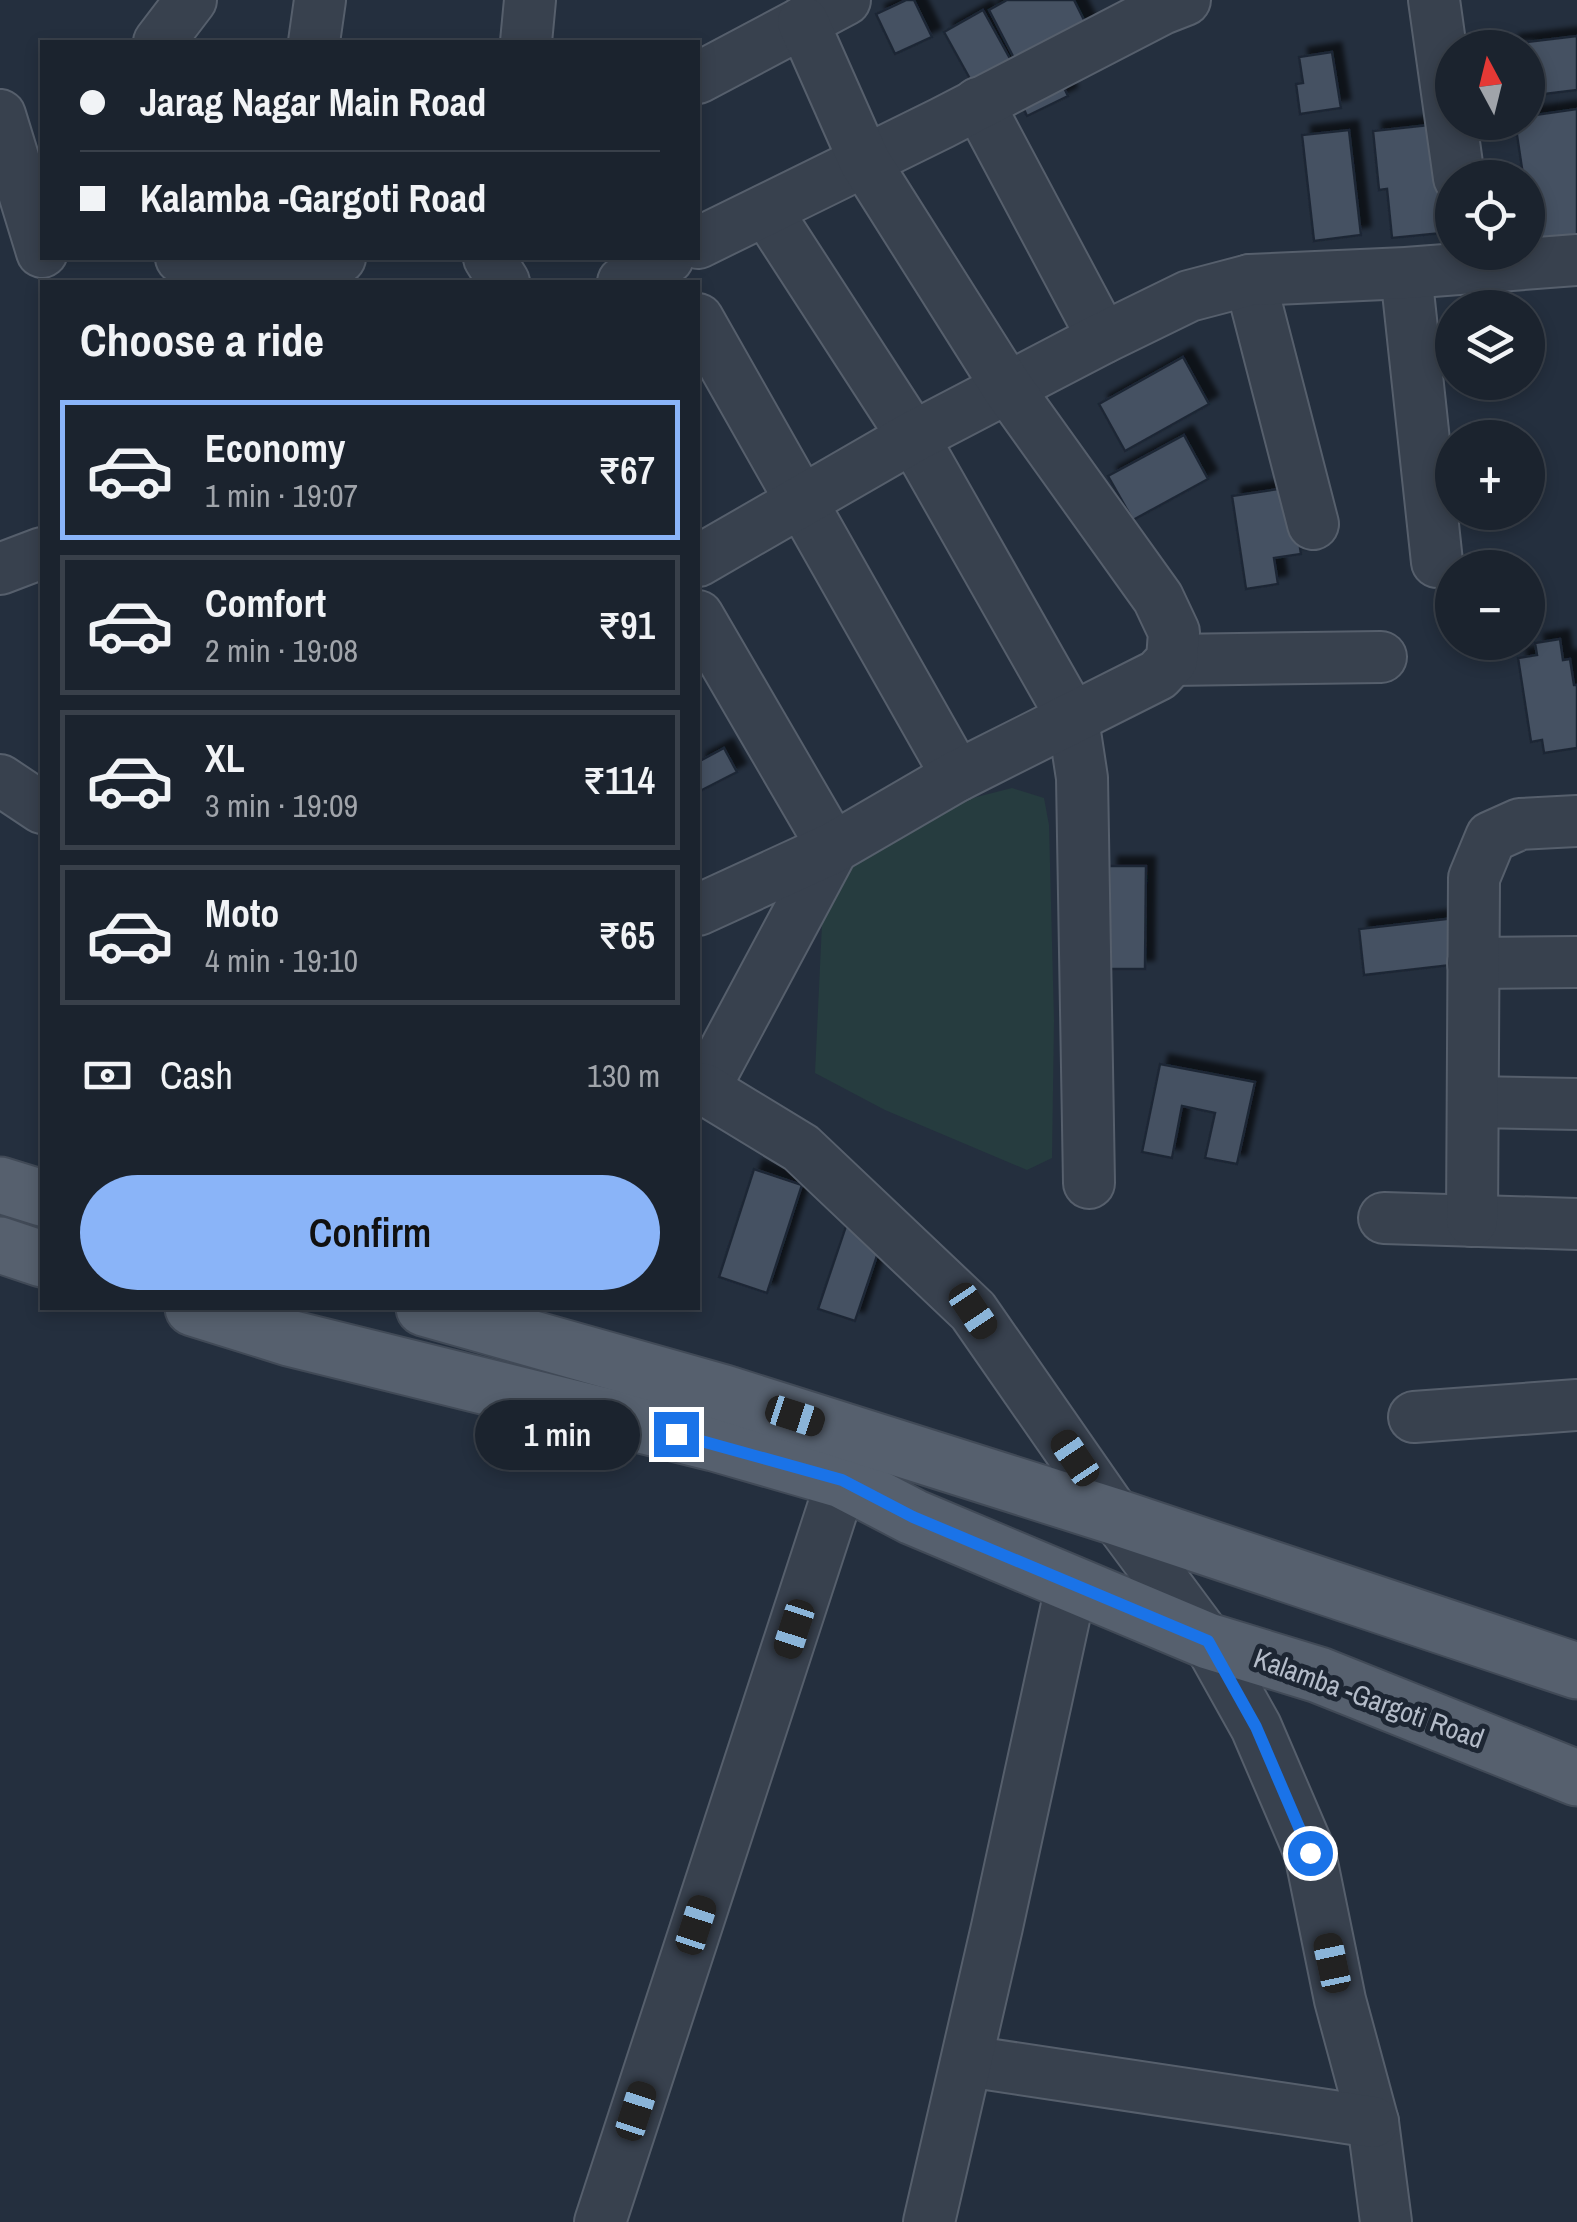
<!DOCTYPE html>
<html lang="en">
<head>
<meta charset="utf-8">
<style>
	body { margin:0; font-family:"Archivo Narrow",sans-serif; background:#242b36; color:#f1f3f6; height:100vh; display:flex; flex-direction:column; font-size:38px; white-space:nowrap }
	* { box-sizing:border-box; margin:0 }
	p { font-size:32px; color:#a0a4aa }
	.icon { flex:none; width:55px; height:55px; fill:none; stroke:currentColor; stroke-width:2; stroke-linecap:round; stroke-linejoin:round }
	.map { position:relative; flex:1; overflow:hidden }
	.details { position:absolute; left:40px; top:280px; width:660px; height:1030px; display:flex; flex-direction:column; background:#1b232e; border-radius:0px; box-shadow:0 5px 15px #0003,0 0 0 2px #39404a }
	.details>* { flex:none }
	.top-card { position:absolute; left:40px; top:40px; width:660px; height:220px; border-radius:0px; box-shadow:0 5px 15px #0003,0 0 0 2px #39404a; display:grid; align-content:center; height:220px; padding:0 40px; background:#1b232e }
	.needle { width:65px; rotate:353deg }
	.controls { position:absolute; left:1435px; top:30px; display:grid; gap:20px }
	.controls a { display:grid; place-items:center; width:110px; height:110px; border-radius:50%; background:#1b232e; box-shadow:0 5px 15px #0003,0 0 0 2px #39404a; font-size:50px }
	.end { position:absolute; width:45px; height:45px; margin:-22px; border:12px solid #1a73e8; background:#fff; box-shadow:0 0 0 5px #fff }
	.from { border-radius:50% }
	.bubble { position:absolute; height:70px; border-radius:35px; background:#1b232e; box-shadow:0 5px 15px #0003,0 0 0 2px #39404a; font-size:32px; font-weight:600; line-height:70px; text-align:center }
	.car { position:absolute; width:30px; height:60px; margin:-30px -15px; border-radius:12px; box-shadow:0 0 8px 2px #0007; background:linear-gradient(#222 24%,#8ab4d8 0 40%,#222 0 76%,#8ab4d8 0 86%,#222 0) }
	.top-card b { display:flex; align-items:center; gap:35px; height:95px; font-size:38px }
	.top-card b+b { border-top:2px solid #39404a }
	.top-card i { width:25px; height:25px; background:#f1f3f6 }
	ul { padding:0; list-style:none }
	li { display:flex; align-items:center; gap:30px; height:140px; margin:0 20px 15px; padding:0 20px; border:5px solid #39404a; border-radius:0px }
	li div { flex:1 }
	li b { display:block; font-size:38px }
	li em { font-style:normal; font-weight:600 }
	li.active { border-color:#8ab4f8 }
	li>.icon { width:90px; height:90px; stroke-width:1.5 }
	h2 { padding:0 40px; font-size:45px; line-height:120px }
	.pay { display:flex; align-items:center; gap:25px; height:110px; padding:0 40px; font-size:38px }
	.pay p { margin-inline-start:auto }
	.cta { display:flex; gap:20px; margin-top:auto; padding:20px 40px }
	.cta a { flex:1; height:115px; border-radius:60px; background:#8ab4f8; color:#111; font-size:40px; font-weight:600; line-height:115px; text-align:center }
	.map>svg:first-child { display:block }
	.green { fill:#263c3f }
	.building { fill:#455162; stroke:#1f2835; stroke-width:2.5; filter:url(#shadow) }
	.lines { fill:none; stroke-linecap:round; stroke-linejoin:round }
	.minor-casing { stroke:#565f6c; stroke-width:54 }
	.major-casing { stroke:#414a57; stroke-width:59 }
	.minor { stroke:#38414e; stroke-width:50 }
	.major { stroke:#56606e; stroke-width:55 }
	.route { stroke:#1a73e8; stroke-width:12 }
	.labels { text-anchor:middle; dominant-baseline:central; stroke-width:10; stroke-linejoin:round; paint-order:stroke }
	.street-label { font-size:28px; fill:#b4bcc9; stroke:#1d2633 }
</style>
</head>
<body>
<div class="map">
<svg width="1577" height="2222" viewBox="0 0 1577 2222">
	<defs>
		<filter id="shadow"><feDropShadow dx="9" dy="-9" stdDeviation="2.5" flood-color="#0009"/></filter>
	</defs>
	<rect width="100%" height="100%" fill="#242f3e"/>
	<!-- green -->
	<polygon class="green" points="1012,788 1044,798 1049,825 1054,1020 1052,1158 1027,1170 885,1110 815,1073 824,881 957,802"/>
	<!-- building -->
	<g class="building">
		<polygon points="906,0 914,0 932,37 895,54 876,14"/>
		<polygon points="1007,0 1074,0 1090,32 1019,68 989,10"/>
		<polygon points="983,10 1013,64 974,86 944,32"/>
		<polygon points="1577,36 1577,90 1528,96 1528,48 1511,48 1510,44"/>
		<polygon points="1332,52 1341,108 1300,114 1296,84 1303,83 1299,57"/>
		<polygon points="1055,69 1068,96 1027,116 1014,88"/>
		<polygon points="1577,109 1577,235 1528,242 1528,178 1511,178 1523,175 1515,122 1528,122 1528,116"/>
		<polygon points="1448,123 1452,178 1452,232 1392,238 1387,189 1379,190 1373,131"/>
		<polygon points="1349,130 1361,235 1314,241 1302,135"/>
		<polygon points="1183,357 1209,404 1125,451 1099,404"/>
		<polygon points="1184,435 1208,479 1133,520 1108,476"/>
		<polygon points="1291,487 1301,554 1274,558 1278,584 1246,589 1232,496"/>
		<polygon points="1560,639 1563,660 1570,659 1574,685 1577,685 1577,748 1544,753 1542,740 1531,742 1518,658 1537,655 1535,643"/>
		<polygon points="724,748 737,772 698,792 698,762"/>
		<polygon points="1109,866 1146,866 1145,969 1109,969"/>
		<polygon points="1455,918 1460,964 1364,975 1359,929"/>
		<polygon points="1160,1064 1255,1082 1237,1164 1205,1158 1215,1113 1182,1106 1172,1158 1142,1152"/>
		<polygon points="754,1169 802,1185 767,1293 719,1277"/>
		<polygon points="846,1226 883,1238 855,1321 818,1309"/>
	</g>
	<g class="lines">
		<defs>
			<g id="minor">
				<polyline points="1434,0 1459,178"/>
				<polyline points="159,42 191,0"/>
				<polyline points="314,42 320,0"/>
				<polyline points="526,42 530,0"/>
				<polyline points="698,78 845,0"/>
				<polyline points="978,103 1103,338"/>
				<polyline points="0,115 42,252"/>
				<polyline points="766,210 913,437 1073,719 1082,778 1089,1183"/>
				<polyline points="698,243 942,123 1162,9 1185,0"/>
				<polyline points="181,258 217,278 340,258"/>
				<polyline points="489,258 504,282"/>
				<polyline points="1406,273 1437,562"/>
				<polyline points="1250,280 1313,524"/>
				<polyline points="623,282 668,258"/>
				<polyline points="698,319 957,776"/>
				<polyline points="698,561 913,437 1103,338 1189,296 1250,280 1406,273 1577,260"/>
				<polyline points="0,569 42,553"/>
				<polyline points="698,616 833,848 704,1089"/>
				<polyline points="1172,660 1381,657"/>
				<polyline points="0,780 42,808"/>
				<polyline points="698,910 833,848 957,776 1158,675 1172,660 1174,632 1158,598 1007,387 865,162 803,22"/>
				<polyline points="1473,963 1577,962"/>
				<polyline points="698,1088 704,1089 801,1148 973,1311 1116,1517 1208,1641 1256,1727 1310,1853 1340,2000 1373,2122 1386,2222"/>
				<polyline points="1473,1102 1577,1104"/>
				<polyline points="1384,1218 1577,1224"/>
				<polyline points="1472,1221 1474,878 1491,837 1520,824 1577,821"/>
				<polyline points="1414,1417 1577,1405"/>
				<polyline points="967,2061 1373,2122"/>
				<polyline points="600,2222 842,1480"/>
				<polyline points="929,2222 997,1927 1072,1582"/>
			</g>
			<g id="major">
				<polyline points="0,1185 42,1198"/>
				<polyline points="0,1245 42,1259"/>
				<polyline points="193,1308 289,1338 714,1443 842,1480 913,1517 1208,1641 1319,1675 1577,1778"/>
				<polyline points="424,1308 724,1393 1116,1517 1577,1671"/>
			</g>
		</defs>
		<!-- minor casing -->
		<use href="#minor" class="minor-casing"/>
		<!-- major casing -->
		<use href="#major" class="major-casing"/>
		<!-- minor -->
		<use href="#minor" class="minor"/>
		<!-- major -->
		<use href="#major" class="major"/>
	</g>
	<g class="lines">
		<!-- route -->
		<polyline class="route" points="676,1434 842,1480 913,1517 1208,1641 1256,1727 1310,1853"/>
	</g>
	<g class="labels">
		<!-- street labels -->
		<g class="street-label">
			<text transform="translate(1369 1698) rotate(20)">Kalamba -Gargoti Road</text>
		</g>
	</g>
</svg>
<div class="controls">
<a><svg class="needle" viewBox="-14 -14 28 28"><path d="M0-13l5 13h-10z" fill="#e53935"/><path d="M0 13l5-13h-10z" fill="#a0a4aa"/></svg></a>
<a><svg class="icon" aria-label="locate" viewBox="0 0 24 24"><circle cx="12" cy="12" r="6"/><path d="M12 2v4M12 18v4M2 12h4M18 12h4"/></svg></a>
<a><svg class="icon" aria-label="layers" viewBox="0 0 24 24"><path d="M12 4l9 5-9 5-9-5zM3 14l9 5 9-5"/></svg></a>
<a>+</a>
<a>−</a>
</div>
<i class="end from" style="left:1310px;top:1853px"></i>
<i class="end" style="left:676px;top:1434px"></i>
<div class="bubble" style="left:475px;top:1400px;width:165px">1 min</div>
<i class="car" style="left:973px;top:1311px;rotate:146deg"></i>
<i class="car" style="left:795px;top:1416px;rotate:108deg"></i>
<i class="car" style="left:1075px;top:1458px;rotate:326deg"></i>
<i class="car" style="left:794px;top:1629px;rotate:198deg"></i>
<i class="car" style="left:696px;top:1925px;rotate:18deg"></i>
<i class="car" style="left:1332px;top:1963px;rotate:348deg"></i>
<i class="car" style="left:636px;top:2111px;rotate:18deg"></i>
<div class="top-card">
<b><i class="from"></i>Jarag Nagar Main Road</b>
<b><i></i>Kalamba -Gargoti Road</b>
</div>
<section class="details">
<h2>Choose a ride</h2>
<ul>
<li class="active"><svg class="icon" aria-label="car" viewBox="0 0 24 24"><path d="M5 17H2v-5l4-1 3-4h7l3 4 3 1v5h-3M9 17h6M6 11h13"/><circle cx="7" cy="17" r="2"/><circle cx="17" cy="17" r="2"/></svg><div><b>Economy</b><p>1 min · 19:07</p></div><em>₹67</em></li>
<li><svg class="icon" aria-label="car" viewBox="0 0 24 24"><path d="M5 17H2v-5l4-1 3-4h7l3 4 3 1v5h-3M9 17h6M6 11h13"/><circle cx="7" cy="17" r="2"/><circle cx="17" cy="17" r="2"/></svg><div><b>Comfort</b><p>2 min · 19:08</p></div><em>₹91</em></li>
<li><svg class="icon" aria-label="car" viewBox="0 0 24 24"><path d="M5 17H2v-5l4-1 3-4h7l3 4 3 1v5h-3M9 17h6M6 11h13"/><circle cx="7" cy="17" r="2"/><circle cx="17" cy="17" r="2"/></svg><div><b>XL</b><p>3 min · 19:09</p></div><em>₹114</em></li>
<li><svg class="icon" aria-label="car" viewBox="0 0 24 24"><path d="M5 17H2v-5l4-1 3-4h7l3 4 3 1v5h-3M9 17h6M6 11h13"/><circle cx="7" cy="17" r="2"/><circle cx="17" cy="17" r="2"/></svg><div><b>Moto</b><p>4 min · 19:10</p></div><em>₹65</em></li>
</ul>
<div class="pay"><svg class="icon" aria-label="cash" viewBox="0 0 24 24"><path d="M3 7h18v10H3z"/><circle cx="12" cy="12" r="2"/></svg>Cash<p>130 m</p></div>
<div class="cta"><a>Confirm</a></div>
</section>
</div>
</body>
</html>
